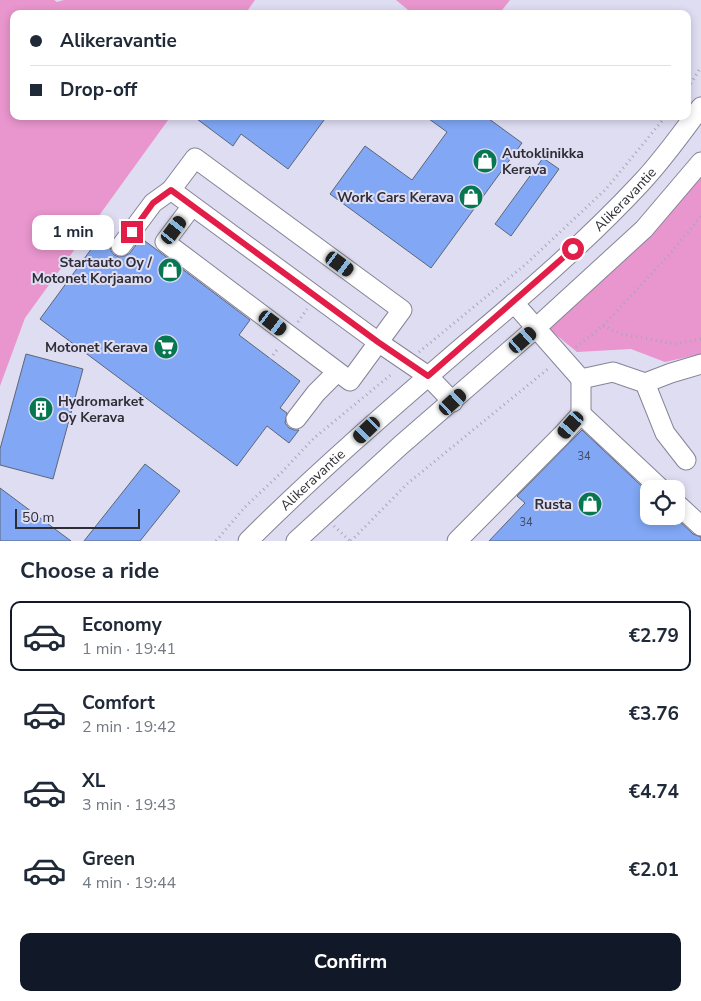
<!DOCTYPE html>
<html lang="en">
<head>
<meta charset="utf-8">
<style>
	body { margin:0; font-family:"Nunito Sans",sans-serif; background:#f2f2f3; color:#1f2937; height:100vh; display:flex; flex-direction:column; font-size:19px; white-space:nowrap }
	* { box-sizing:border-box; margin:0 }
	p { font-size:16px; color:#747a83 }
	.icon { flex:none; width:28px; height:28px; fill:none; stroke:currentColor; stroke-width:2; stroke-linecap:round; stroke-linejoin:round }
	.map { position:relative; height:541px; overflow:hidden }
	.drawer { display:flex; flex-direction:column; background:#fff; flex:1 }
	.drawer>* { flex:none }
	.top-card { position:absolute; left:10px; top:10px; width:681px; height:110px; border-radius:10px; box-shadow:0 2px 8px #0003; display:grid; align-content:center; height:110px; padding:0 20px; background:#fff }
	.controls { position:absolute; left:640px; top:480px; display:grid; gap:10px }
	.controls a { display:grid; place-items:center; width:45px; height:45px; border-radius:10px; background:#fff; box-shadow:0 2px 8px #0003; font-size:25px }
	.scale { position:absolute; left:15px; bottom:12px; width:125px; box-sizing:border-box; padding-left:5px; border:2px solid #2e2d35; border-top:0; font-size:14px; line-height:18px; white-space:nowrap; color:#2e2d35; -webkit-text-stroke:4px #dfddf2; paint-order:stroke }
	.end { position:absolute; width:22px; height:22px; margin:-11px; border:6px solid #e11d48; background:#fff; box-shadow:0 0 0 2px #fff }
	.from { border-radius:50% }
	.bubble { position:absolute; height:35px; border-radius:10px; background:#fff; box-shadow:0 2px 8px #0003; font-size:16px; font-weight:700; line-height:35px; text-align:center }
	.car { position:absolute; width:15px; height:30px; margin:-15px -8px; border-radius:6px; box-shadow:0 0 4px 1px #0007; background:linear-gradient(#222 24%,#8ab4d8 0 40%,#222 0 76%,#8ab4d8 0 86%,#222 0) }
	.top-card b { display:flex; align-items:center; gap:18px; height:48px; font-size:19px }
	.top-card b+b { border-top:1px solid #e0e1e3 }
	.top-card i { width:12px; height:12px; background:#1f2937 }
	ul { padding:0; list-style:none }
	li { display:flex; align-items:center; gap:15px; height:70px; margin:0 10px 8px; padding:0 10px; border:2px solid transparent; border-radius:10px }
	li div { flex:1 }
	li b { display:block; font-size:19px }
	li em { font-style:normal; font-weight:700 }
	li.on { border-color:#111827 }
	li>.icon { width:45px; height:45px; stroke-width:1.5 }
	h2 { padding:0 20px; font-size:22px; line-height:60px }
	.cta { display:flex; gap:10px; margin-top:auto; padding:10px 20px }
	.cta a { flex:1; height:58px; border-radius:10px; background:#111827; color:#fff; font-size:20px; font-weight:700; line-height:58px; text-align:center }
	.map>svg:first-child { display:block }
	.green { fill:#e896cd }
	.building { fill:#81a7f5; stroke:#5d6676 }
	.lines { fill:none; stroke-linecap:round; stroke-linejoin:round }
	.minor-casing { stroke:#868497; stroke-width:21 }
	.path { stroke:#a8a6b7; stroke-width:3; stroke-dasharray:1 4; stroke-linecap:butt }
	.minor { stroke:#fff; stroke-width:19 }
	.route { stroke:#e11d48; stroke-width:6 }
	.labels { text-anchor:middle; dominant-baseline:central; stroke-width:4; stroke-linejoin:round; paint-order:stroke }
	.number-label { font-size:11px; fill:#434c65 }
	.poi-label { font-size:14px; font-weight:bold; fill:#2e2d35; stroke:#dfddf2; text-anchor:end }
	.street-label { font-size:14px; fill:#2e2d35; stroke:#dfddf2 }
</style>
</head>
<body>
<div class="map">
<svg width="701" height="541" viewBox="0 0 701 541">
	<rect width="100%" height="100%" fill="#dfddf2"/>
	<!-- green -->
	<g class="green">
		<polygon points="0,0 54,0 57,2 64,0 255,0 245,14 14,14 14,116 171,116 25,318 0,386"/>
		<polygon points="396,0 510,0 499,14 413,14"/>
		<polygon points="701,171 701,354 665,362 631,349 577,352 549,329 654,226"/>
	</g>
	<!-- building -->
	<g class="building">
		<polygon points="193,116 327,116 288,169 241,134 233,146"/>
		<polygon points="425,116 485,116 522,143 431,268 330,194 365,146 412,180 447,132"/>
		<polygon points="543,158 559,169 511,236 495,224"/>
		<polygon points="103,233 112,239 110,245 111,251 114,255 119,257 125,256 130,253 141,238 250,320 239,335 300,381 280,408 287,413 285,423 289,428 294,430 299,430 289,443 267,426 237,466 40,319"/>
		<polygon points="26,354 83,369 53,479 0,465 0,449"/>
		<polygon points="582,430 649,493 649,516 674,516 693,534 701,537 701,541 489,541 525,503 517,496"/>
		<polygon points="145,464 180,491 140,541 84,541"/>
		<polygon points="0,488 71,541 0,541"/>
	</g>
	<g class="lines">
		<defs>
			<g id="minor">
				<polyline points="192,206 165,242 350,381 402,310 195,158 171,190 378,342 428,376 453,402"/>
				<polyline points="121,246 153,203 171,190"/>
				<polyline points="514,303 581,379 613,372 645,383 665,433 686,460"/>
				<polyline points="645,383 671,373 701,364"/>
				<polyline points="581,414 661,489"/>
				<polyline points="296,419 316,393 337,372"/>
				<polyline points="676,503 701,526"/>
				<path id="s1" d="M248,541C316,473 389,410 461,348C523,296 585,243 640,184C662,161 682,133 701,107"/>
				<polyline points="296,541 401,445 537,327 644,229 701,162"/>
				<polyline points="457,541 562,435 581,414 581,379"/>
			</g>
		</defs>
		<!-- minor casing -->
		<use href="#minor" class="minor-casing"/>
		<!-- path -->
		<g class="path">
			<polyline points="688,88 701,67"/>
			<polyline points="298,322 307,309"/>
			<polyline points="603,326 622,334 675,344 701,339"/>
			<polyline points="576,347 603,326 670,254 701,216"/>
			<polyline points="419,352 526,264 606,189 666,116"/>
			<polyline points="270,359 279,347"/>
			<polyline points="334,526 350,541"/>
			<polyline points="216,541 245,507 281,473 314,438 393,373"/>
			<polyline points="351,541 407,484 549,368"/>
		</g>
		<!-- minor -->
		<use href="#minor" class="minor"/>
	</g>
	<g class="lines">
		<!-- route -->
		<polyline class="route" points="132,232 153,203 171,190 378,342 428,376 573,249"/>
	</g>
	<!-- icons -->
	<defs>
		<symbol id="shop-disc" viewBox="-11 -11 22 22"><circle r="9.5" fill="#077751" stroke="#dfddf2"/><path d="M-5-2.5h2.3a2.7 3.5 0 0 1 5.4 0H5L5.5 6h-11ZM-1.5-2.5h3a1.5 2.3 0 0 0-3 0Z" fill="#fff"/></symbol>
		<symbol id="supermarket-disc" viewBox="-11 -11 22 22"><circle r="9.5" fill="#077751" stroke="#dfddf2"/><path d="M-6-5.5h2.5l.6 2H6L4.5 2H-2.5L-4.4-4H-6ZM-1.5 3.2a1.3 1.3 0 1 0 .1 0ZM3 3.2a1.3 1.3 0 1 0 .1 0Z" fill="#fff"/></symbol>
		<symbol id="building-disc" viewBox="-11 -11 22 22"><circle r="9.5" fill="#077751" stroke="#dfddf2"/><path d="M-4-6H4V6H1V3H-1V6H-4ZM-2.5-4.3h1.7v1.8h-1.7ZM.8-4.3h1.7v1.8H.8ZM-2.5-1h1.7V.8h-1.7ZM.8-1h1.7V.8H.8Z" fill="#fff"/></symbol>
	</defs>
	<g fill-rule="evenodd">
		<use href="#shop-disc" x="471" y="147" width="28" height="28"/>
		<use href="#shop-disc" x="457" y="183" width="28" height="28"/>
		<use href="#shop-disc" x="156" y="256" width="28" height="28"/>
		<use href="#supermarket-disc" x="152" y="333" width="28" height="28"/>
		<use href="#building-disc" x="27" y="395" width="28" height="28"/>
		<use href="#shop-disc" x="576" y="490" width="28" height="28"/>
	</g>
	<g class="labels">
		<!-- number labels -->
		<g class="number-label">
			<text x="584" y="456">34</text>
			<text x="526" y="522">34</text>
		</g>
		<!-- poi labels -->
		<g class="poi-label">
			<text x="502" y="153" text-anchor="start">Autoklinikka<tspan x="502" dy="16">Kerava</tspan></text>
			<text x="454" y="197">Work Cars Kerava</text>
			<text x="152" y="262">Startauto Oy /<tspan x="152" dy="16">Motonet Korjaamo</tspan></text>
			<text x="148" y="347">Motonet Kerava</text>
			<text x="58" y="401" text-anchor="start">Hydromarket<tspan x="58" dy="16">Oy Kerava</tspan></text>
			<text x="572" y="504">Rusta</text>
		</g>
		<!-- street labels -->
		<g class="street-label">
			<text stroke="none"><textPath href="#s1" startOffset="509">Alikeravantie</textPath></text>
			<text stroke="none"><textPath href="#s1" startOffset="89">Alikeravantie</textPath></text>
		</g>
	</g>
</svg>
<div class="controls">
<a><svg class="icon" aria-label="locate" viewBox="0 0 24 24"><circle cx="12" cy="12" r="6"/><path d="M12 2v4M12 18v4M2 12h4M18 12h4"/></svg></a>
</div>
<div class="scale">50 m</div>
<i class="end from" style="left:573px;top:249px"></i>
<i class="end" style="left:132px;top:232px"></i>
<div class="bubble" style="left:32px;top:215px;width:82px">1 min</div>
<i class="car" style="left:174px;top:230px;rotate:37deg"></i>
<i class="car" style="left:340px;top:264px;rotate:126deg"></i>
<i class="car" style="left:273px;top:323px;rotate:127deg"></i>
<i class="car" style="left:523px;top:340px;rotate:49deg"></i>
<i class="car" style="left:453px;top:402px;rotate:48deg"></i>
<i class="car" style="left:571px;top:425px;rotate:221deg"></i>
<i class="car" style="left:367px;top:430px;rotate:226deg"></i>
<div class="top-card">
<b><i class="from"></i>Alikeravantie</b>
<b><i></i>Drop-off</b>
</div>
</div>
<section class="drawer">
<h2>Choose a ride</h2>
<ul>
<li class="on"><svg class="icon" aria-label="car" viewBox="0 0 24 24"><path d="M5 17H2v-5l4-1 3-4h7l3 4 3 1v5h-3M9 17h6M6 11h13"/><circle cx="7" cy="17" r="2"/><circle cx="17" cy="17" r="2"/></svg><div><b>Economy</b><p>1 min · 19:41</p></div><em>€2.79</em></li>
<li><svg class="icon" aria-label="car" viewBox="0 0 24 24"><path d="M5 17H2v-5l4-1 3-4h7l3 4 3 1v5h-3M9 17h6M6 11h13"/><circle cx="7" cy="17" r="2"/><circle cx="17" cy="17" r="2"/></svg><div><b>Comfort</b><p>2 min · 19:42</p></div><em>€3.76</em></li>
<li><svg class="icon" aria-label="car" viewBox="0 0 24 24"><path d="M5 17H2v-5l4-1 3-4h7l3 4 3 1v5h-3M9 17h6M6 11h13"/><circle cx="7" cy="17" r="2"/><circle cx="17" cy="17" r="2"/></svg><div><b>XL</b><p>3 min · 19:43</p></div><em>€4.74</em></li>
<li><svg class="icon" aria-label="car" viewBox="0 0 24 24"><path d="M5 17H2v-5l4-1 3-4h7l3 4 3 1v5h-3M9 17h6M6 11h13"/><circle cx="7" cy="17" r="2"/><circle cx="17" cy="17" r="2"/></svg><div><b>Green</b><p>4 min · 19:44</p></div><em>€2.01</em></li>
</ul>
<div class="cta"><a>Confirm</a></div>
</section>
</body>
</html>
